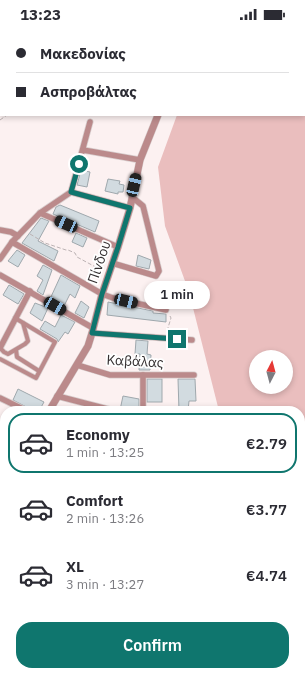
<!DOCTYPE html>
<html lang="en">
<head>
<meta charset="utf-8">
<style>
	body { margin:0; font-family:"IBM Plex Sans",sans-serif; background:#f7f7f7; color:#2b2b33; height:100vh; display:flex; flex-direction:column; font-size:15px; white-space:nowrap }
	* { box-sizing:border-box; margin:0 }
	p { font-size:13px; color:#7c7c81 }
	.icon { flex:none; width:22px; height:22px; fill:none; stroke:currentColor; stroke-width:2; stroke-linecap:round; stroke-linejoin:round }
	.map { position:relative; flex:1; overflow:hidden }
	.details { position:absolute; left:0px; top:378px; width:305px; height:270px; display:flex; flex-direction:column; background:#fff; border-radius:16px 16px 0 0; box-shadow:0 2px 6px #0003 }
	.details>* { flex:none }
	.guide { position:absolute; left:0px; top:0px; width:305px; height:88px; box-shadow:0 2px 6px #0003; display:grid; align-content:center; height:88px; padding:0 16px; background:#fff }
	.needle { width:26px; rotate:6deg }
	.controls { position:absolute; left:249px; top:322px; display:grid; gap:8px }
	.controls a { display:grid; place-items:center; width:44px; height:44px; border-radius:50%; background:#fff; box-shadow:0 2px 6px #0003; font-size:20px }
	.end { position:absolute; width:18px; height:18px; margin:-9px; border:5px solid #0f766e; background:#fff; box-shadow:0 0 0 2px #fff }
	.from { border-radius:50% }
	.bubble { position:absolute; height:28px; border-radius:14px; background:#fff; box-shadow:0 2px 6px #0003; font-size:13px; font-weight:600; line-height:28px; text-align:center }
	.car { position:absolute; width:12px; height:24px; margin:-12px -6px; border-radius:5px; box-shadow:0 0 3px 1px #0007; background:linear-gradient(#222 24%,#8ab4d8 0 40%,#222 0 76%,#8ab4d8 0 86%,#222 0) }
	.guide b { display:flex; align-items:center; gap:14px; height:38px; font-size:15px }
	.guide b+b { border-top:1px solid #e1e1e2 }
	.guide i { width:10px; height:10px; background:#2b2b33 }
	ul { padding:7px 0 0; list-style:none }
	li { display:flex; align-items:center; gap:12px; height:60px; margin:0 8px 6px; padding:0 8px; border:2px solid transparent; border-radius:16px }
	li div { flex:1 }
	li b { display:block; font-size:15px }
	li em { font-style:normal; font-weight:600 }
	li.current { border-color:#0f766e }
	li>.icon { width:36px; height:36px; stroke-width:1.5 }
	.action { display:flex; gap:8px; margin-top:auto; padding:8px 16px }
	.action a { flex:1; height:46px; border-radius:16px; background:#0f766e; color:#fff; font-size:16px; font-weight:600; line-height:46px; text-align:center }
	.status { display:flex; justify-content:space-between; align-items:center; height:28px; padding:0 20px; background:#fff; direction:ltr }
	.status svg { height:11px; fill:currentColor }
	.map>svg:first-child { display:block }
	.green { fill:#eabebe; fill-rule:evenodd }
	.lines { fill:none; stroke-linecap:round; stroke-linejoin:round }
	.canal { stroke:#d99d9e; stroke-width:7 }
	.building { fill:#d2dbe0; stroke:#9fa8ad }
	.pedestrian-casing { stroke:#d8cece; stroke-width:5.5 }
	.minor-casing { stroke:#d8cece; stroke-width:7 }
	.tertiary-casing { stroke:#d8cece; stroke-width:8 }
	.path { stroke:#bcb3b4; stroke-width:1; stroke-dasharray:4 2; stroke-linecap:butt }
	.pedestrian { stroke:#bb8a8b; stroke-width:4 }
	.minor { stroke:#bb8a8b; stroke-width:5.5 }
	.tertiary { stroke:#bb8a8b; stroke-width:7 }
	.route { stroke:#0f766e; stroke-width:5 }
	.labels { text-anchor:middle; dominant-baseline:central; stroke-width:3.5; stroke-linejoin:round; paint-order:stroke }
	.street-label { font-size:14px; fill:#353031; stroke:#fff }
</style>
</head>
<body>
<div class="status"><b>13:23</b><svg viewBox="0 0 49 12"><path d="M0 12V9h3v3zM5 12V6h3v6zM10 12V3h3v9zM15 12V0h3v12zM26 1h20v11H26zM47 4h2v5h-2z"/></svg></div>
<div class="map">
<svg width="305" height="648" viewBox="0 0 305 648">
	<rect width="100%" height="100%" fill="#fcf1f1"/>
	<!-- green -->
	<path class="green" d="M217,0H305V532L300,530V383H219L189,264L165,198L158,139L177,87H304V1H216ZM256,329H286V359H256Z"/>
	<g class="lines">
		<!-- canal -->
		<polyline class="canal" points="0,14 1,14"/>
	</g>
	<!-- building -->
	<g class="building">
		<polygon points="81,142 90,144 87,159 77,157"/>
		<polygon points="108,151 120,153 119,156 124,157 123,164 118,164 118,166 105,163"/>
		<polygon points="60,177 99,193 95,204 53,186 56,179"/>
		<polygon points="41,190 49,193 38,213 58,223 54,233 22,215"/>
		<polygon points="76,205 87,210 83,219 72,214"/>
		<polygon points="17,222 25,227 18,239 8,233"/>
		<polygon points="138,227 151,232 149,241 136,238"/>
		<polygon points="43,237 52,242 43,267 37,263 43,252 37,248"/>
		<polygon points="61,247 80,258 75,270 70,266 64,278 50,271"/>
		<polygon points="9,257 24,266 18,276 3,267"/>
		<polygon points="81,273 89,279 84,290 75,285"/>
		<polygon points="108,274 153,283 153,285 166,286 166,294 107,287"/>
		<polygon points="35,275 48,280 42,293 30,285"/>
		<polygon points="61,287 75,294 68,306 65,304 58,314 57,311 40,301 45,293 55,299"/>
		<polygon points="136,312 148,313 147,326 151,327 150,342 139,342 140,326 135,326"/>
		<rect x="147" y="351" width="15" height="23"/>
		<polygon points="178,351 195,351 196,373 189,373 188,383 179,383"/>
		<polygon points="18,361 44,374 39,383 34,383 13,372"/>
		<polygon points="123,368 139,371 139,383 120,382"/>
		<polygon points="5,421 5,445 0,444 0,431"/>
	</g>
	<g class="lines">
		<defs>
			<g id="pedestrian">
				<polyline points="0,320 4,324 8,326 25,316 28,313 23,295"/>
				<polyline points="16,322 17,329 39,343"/>
				<polyline points="0,331 36,350 55,314 15,290"/>
			</g>
			<g id="minor">
				<polyline points="83,122 140,132"/>
				<polyline points="71,164 130,180"/>
				<polyline points="40,185 118,219"/>
				<polyline points="0,202 11,204 18,208"/>
				<polyline points="12,214 102,266 113,270 166,282"/>
				<polyline points="0,231 12,214 40,185 71,164 90,94"/>
				<polyline points="112,235 156,248 159,243 143,178 132,169"/>
				<polyline points="0,247 93,300"/>
				<polyline points="92,305 192,312"/>
				<polyline points="0,320 30,263"/>
				<polyline points="77,337 110,347 194,347"/>
				<polyline points="143,347 143,383"/>
				<polyline points="57,368 115,383"/>
				<polyline points="0,370 27,383"/>
				<polyline points="0,410 5,413"/>
				<polyline points="0,448 5,450"/>
				<polyline points="0,487 5,489"/>
				<polyline points="0,516 5,518"/>
				<polyline points="0,571 5,573"/>
				<polyline points="0,613 5,616"/>
				<polyline points="300,637 305,639"/>
				<polyline points="51,643 61,648"/>
				<polyline points="17,648 19,643"/>
				<polyline points="74,648 76,643"/>
				<polyline points="140,648 142,643"/>
				<polyline points="212,648 212,643"/>
				<polyline points="269,648 271,643"/>
			</g>
			<g id="tertiary">
				<polyline points="49,383 88,318 92,305 102,266 118,219 130,180 140,132 158,87"/>
				<polyline points="0,476 5,464"/>
			</g>
		</defs>
		<!-- pedestrian casing -->
		<use href="#pedestrian" class="pedestrian-casing"/>
		<!-- minor casing -->
		<use href="#minor" class="minor-casing"/>
		<!-- tertiary casing -->
		<use href="#tertiary" class="tertiary-casing"/>
		<!-- path -->
		<g class="path">
			<polyline points="300,0 301,1"/>
			<polyline points="27,1 28,0"/>
			<polyline points="57,1 58,0"/>
			<polyline points="189,1 190,0"/>
			<polyline points="304,11 305,14"/>
			<polyline points="0,23 1,22"/>
			<polyline points="0,92 7,87"/>
			<polyline points="30,206 45,215 66,222 68,222 75,225 77,229 103,243"/>
			<polyline points="167,303 171,290 170,288"/>
			<polyline points="300,507 305,510"/>
			<polyline points="300,565 305,566"/>
		</g>
		<!-- pedestrian -->
		<use href="#pedestrian" class="pedestrian"/>
		<!-- minor -->
		<use href="#minor" class="minor"/>
		<!-- tertiary -->
		<use href="#tertiary" class="tertiary"/>
	</g>
	<g class="lines">
		<!-- route -->
		<polyline class="route" points="79,136 71,164 130,180 118,219 102,266 92,305 177,311"/>
	</g>
	<g class="labels">
		<!-- street labels -->
		<g class="street-label">
			<text transform="translate(99 234) rotate(-71)">Πίνδου</text>
			<text transform="translate(135 333) rotate(3)">Καβάλας</text>
		</g>
	</g>
</svg>
<div class="controls">
<a><svg class="needle" viewBox="-14 -14 28 28"><path d="M0-13l5 13h-10z" fill="#e53935"/><path d="M0 13l5-13h-10z" fill="#7c7c81"/></svg></a>
</div>
<i class="end from" style="left:79px;top:136px"></i>
<i class="end" style="left:177px;top:311px"></i>
<div class="bubble" style="left:144px;top:253px;width:66px">1 min</div>
<i class="car" style="left:134px;top:157px;rotate:13deg"></i>
<i class="car" style="left:66px;top:196px;rotate:294deg"></i>
<i class="car" style="left:126px;top:273px;rotate:103deg"></i>
<i class="car" style="left:55px;top:278px;rotate:120deg"></i>
<div class="guide">
<b><i class="from"></i>Μακεδονίας</b>
<b><i></i>Ασπροβάλτας</b>
</div>
<section class="details">
<ul>
<li class="current"><svg class="icon" aria-label="car" viewBox="0 0 24 24"><path d="M5 17H2v-5l4-1 3-4h7l3 4 3 1v5h-3M9 17h6M6 11h13"/><circle cx="7" cy="17" r="2"/><circle cx="17" cy="17" r="2"/></svg><div><b>Economy</b><p>1 min · 13:25</p></div><em>€2.79</em></li>
<li><svg class="icon" aria-label="car" viewBox="0 0 24 24"><path d="M5 17H2v-5l4-1 3-4h7l3 4 3 1v5h-3M9 17h6M6 11h13"/><circle cx="7" cy="17" r="2"/><circle cx="17" cy="17" r="2"/></svg><div><b>Comfort</b><p>2 min · 13:26</p></div><em>€3.77</em></li>
<li><svg class="icon" aria-label="car" viewBox="0 0 24 24"><path d="M5 17H2v-5l4-1 3-4h7l3 4 3 1v5h-3M9 17h6M6 11h13"/><circle cx="7" cy="17" r="2"/><circle cx="17" cy="17" r="2"/></svg><div><b>XL</b><p>3 min · 13:27</p></div><em>€4.74</em></li>
</ul>
<div class="action"><a>Confirm</a></div>
</section>
</div>
</body>
</html>
